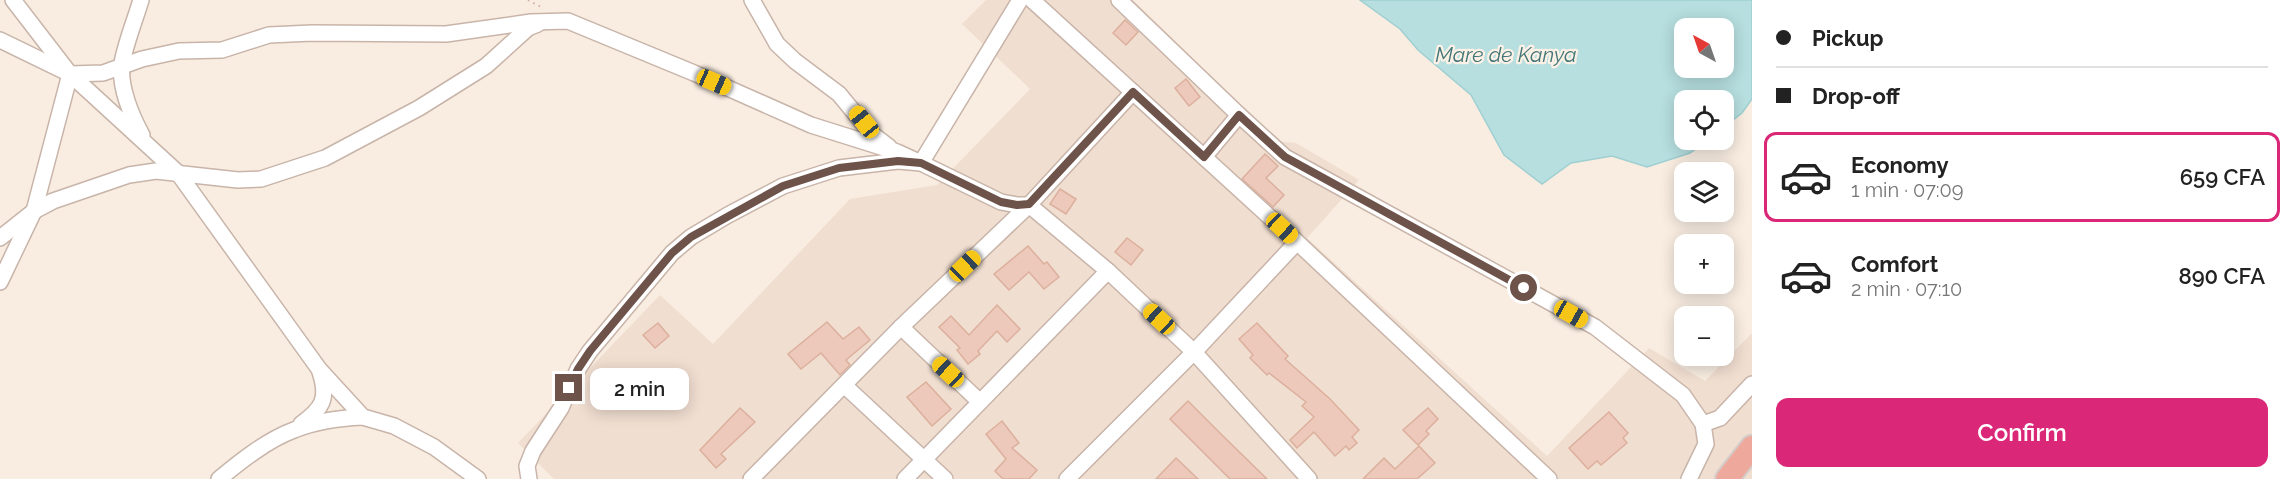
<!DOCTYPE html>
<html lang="en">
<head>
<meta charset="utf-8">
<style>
	body { margin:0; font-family:Raleway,sans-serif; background:#f2f2f2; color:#222; height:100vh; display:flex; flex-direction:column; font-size:22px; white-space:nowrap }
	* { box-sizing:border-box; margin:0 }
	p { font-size:20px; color:#767676 }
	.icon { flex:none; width:33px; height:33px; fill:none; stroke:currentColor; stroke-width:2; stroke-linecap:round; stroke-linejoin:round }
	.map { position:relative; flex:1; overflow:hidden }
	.side { display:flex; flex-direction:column; background:#fff; width:540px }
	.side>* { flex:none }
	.hud { display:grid; align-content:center; height:132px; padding:0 24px; background:#fff }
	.needle { width:39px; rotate:320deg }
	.fabs { position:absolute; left:1674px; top:18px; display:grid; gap:12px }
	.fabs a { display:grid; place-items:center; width:60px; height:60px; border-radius:12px; background:#fff; box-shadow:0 3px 15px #0003; font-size:30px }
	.end { position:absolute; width:27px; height:27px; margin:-14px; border:8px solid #6e534a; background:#fff; box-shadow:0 0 0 3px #fff }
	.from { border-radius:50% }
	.bubble { position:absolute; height:42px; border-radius:12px; background:#fff; box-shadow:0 3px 15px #0003; font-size:20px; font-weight:600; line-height:42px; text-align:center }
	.car { position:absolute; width:18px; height:36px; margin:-18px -9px; border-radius:8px; box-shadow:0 0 4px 2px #0007; background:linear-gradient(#f5c518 24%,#345 0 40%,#f5c518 0 76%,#345 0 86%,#f5c518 0) }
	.hud b { display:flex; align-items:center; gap:21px; height:57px; font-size:22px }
	.hud b+b { border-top:2px solid #e0e0e0 }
	.hud i { width:15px; height:15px; background:#222 }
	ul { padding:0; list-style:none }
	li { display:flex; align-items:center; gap:18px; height:90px; margin:0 12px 9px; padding:0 12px; border:3px solid transparent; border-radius:12px }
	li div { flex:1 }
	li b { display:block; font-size:22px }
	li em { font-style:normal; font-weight:600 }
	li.selected { border-color:#db2777 }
	li>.icon { width:54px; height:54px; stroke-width:1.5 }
	.action { display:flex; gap:12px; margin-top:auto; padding:12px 24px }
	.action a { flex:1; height:69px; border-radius:12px; background:#db2777; color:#fff; font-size:24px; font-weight:600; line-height:69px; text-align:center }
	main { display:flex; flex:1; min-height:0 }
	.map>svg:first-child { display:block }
	.residential { fill:#f0ded0 }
	.water { fill:#b7dfe0; stroke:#9fcfd1; stroke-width:1.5; fill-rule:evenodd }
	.building { fill:#ecc9bb; stroke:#ddaf9d; stroke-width:1.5 }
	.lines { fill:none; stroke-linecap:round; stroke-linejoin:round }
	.minor-casing { stroke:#c8b4a9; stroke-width:18 }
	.highway-casing { stroke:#d4cbc9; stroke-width:26 }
	.path { stroke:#d0ad9f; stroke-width:2; stroke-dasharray:1.5 4.5; stroke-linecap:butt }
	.minor { stroke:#fff; stroke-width:15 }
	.highway { stroke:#efa99c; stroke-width:22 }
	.route { stroke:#6e534a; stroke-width:8 }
	.labels { text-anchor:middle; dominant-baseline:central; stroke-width:4.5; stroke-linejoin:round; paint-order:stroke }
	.water-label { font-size:21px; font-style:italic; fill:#437679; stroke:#fdf1e6 }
</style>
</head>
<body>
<main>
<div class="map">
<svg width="1752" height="479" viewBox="0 0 1752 479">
	<rect width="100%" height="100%" fill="#f9ede1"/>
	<!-- residential -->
	<polygon class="residential" points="986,0 1133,0 1278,141 1296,143 1359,180 1307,238 1547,456 1649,348 1705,381 1752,333 1752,479 554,479 518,443 660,295 713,344 850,199 937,185 1030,89 962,24"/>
	<!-- water -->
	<path class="water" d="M1360,0H1752V99L1742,113L1724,127V100H1684V140H1708L1690,153L1647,167L1612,156L1571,163L1542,184L1504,155L1471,95L1418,50L1400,29ZM1684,28H1724V68H1684Z"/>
	<!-- building -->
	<g class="building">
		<polygon points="1125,20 1138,32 1126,45 1113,33"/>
		<polygon points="1186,79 1200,97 1189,106 1175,88"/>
		<polygon points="1265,154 1278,166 1266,178 1284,195 1273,207 1242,179"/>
		<polygon points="1060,189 1076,199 1066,214 1050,204"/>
		<polygon points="1127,238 1143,250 1131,265 1115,252"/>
		<polygon points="1028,246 1044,264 1047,262 1059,277 1044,289 1029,272 1009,290 994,274"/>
		<polygon points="997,305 1020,329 1007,342 997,331 978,351 980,354 968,364 957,350 960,348 939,327 951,316 969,335"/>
		<polygon points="827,322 843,339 859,327 870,340 846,360 850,365 840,375 821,353 801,369 788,354"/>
		<polygon points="658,323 669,336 655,348 643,335"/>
		<polygon points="1257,323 1288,356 1285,359 1330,399 1359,430 1352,437 1357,443 1349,450 1346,446 1335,456 1314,432 1297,448 1290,440 1314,417 1302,406 1306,402 1269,373 1267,375 1250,358 1253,355 1239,339"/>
		<polygon points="926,382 951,409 932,426 907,397"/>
		<polygon points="1188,401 1225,438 1267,479 1230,479 1170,419"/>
		<polygon points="740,408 755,422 721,454 726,459 716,468 700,450"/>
		<polygon points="1428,408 1438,419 1426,431 1429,434 1418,445 1403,430"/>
		<polygon points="1609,412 1628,433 1623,438 1627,443 1601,465 1597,461 1588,469 1569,448"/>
		<polygon points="1002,421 1019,443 1012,448 1037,470 1029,479 1003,479 995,471 1006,459 986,434"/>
		<polygon points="1419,446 1435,463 1417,479 1363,479 1384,458 1395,469"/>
		<polygon points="1176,458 1198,479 1156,479"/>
	</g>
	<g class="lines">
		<defs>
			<g id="minor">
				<polyline points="13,0 70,74 178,173 319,369 363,417 394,426 434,447 478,479"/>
				<path d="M141,0C135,20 126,42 122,63C119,86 131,115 142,135"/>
				<polyline points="752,0 777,44 795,61 839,94 872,134 889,147"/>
				<polyline points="1032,0 1297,242 1549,479"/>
				<polyline points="1119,0 1239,115"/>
				<polyline points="0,40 70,74 103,73 142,59 179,51 222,50 269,35 312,33 446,34 531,22 568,21 694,73 811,125 897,152 921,163 1020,0"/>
				<polyline points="1204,157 1239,115 1285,157 1595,327 1683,395 1703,424 1720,418 1752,384"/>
				<polyline points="0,238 34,211 53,201 129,175 156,171 238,180 261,179 325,158 419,108 486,66 528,28 538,24"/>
				<polyline points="0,282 34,211 70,74"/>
				<polyline points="901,327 980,402"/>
				<polyline points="844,385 945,479"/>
				<path d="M301,424C322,409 329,399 320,372"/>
				<path d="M219,479C241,461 267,440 294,430C316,421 340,418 363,417"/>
				<polyline points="529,479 527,466 533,451 561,408 578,369 590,351 672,253 691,237 728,215 783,186 839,168 898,161 921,163 1001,202 1017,205 1029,205 1108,271 1194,352 1309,479"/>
				<polyline points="751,479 901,327 1029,205 1133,92"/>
				<polyline points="905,479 1108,271"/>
				<polyline points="1067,479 1194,352 1297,242"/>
				<polyline points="1689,479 1706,444 1703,424"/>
			</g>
			<polyline id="highway" points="1727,479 1752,447"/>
		</defs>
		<!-- minor casing -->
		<use href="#minor" class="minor-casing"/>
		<!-- highway casing -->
		<use href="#highway" class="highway-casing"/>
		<!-- path -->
		<polyline class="path" points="528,0 541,7"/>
		<!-- minor -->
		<use href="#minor" class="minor"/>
		<!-- highway -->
		<use href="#highway" class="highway"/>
	</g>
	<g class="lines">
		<!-- route -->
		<polyline class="route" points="569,388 578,369 590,351 672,253 691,237 783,186 839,168 898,161 921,163 1001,202 1017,205 1029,204 1133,92 1204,157 1239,115 1285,157 1524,288"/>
	</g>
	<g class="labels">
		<!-- water labels -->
		<g class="water-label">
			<text x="1506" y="54">Mare de Kanya</text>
		</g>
	</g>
</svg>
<div class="fabs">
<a><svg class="needle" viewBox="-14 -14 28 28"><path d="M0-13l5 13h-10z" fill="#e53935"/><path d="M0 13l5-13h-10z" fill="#767676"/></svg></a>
<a><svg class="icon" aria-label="locate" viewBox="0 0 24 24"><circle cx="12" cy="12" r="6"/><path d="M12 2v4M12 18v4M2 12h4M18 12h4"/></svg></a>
<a><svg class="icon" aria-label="layers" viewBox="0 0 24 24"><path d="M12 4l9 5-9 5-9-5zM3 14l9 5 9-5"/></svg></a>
<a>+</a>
<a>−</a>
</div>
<i class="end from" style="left:1524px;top:288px"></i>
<i class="end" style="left:569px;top:388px"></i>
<div class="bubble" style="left:590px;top:368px;width:99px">2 min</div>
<i class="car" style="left:714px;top:82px;rotate:114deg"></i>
<i class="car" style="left:864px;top:122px;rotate:321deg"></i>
<i class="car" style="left:1282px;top:228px;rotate:133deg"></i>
<i class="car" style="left:965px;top:266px;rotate:46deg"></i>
<i class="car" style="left:1571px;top:314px;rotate:119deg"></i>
<i class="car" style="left:1159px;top:319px;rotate:313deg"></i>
<i class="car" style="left:948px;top:372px;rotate:313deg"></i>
</div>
<section class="side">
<div class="hud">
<b><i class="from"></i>Pickup</b>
<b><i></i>Drop-off</b>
</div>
<ul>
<li class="selected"><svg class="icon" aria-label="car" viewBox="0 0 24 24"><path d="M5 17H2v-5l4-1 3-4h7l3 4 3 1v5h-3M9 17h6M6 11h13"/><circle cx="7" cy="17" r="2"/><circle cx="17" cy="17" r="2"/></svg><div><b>Economy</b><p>1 min · 07:09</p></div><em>659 CFA</em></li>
<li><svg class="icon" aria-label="car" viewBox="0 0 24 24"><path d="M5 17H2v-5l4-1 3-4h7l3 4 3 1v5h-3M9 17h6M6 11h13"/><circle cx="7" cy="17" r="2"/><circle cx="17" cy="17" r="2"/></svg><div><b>Comfort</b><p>2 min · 07:10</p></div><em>890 CFA</em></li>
</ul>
<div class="action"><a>Confirm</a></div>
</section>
</main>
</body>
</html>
